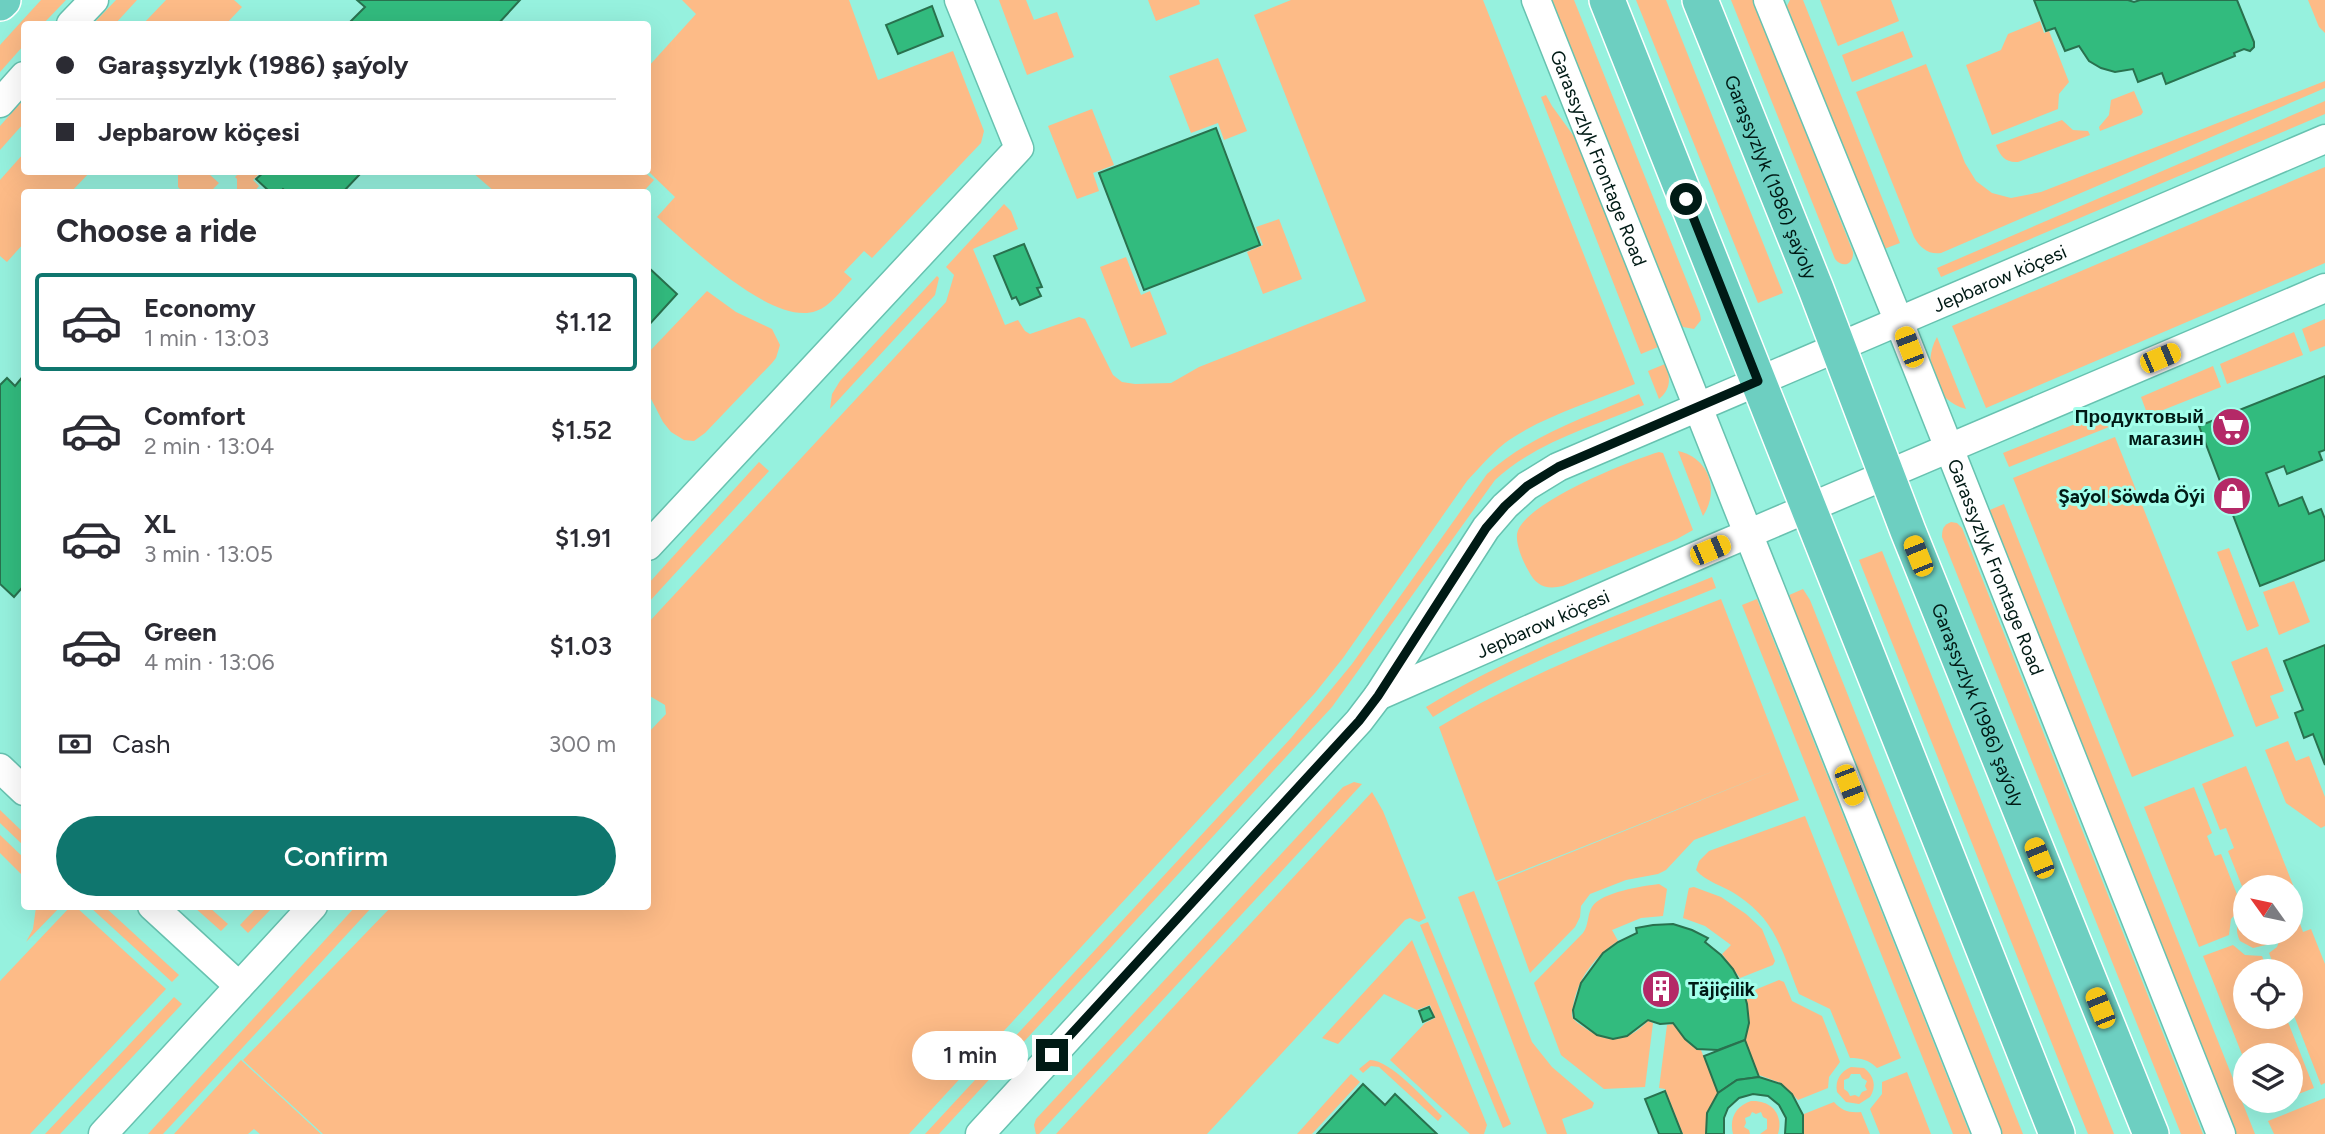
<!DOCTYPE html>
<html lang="en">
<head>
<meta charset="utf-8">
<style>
	body { margin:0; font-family:Figtree,sans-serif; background:#f2f2f3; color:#2b2b33; height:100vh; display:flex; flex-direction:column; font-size:26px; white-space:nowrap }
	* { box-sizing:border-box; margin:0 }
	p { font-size:23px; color:#7c7c81 }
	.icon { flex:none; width:38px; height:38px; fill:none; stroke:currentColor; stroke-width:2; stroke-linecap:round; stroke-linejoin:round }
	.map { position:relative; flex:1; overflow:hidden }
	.sheet { position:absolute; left:21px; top:189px; width:630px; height:721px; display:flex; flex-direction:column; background:#fff; border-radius:7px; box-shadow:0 7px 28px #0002 }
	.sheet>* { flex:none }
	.hud { position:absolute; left:21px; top:21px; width:630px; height:154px; border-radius:7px; box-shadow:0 7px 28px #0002; display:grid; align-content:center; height:154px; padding:0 35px; background:#fff }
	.needle { width:46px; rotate:303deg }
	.buttons { position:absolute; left:2233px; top:875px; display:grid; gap:14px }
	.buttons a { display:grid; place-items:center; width:70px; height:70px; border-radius:50%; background:#fff; box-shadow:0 7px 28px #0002; font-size:35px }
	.end { position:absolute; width:32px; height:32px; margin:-16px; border:9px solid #001a15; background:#fff; box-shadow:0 0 0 4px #fff }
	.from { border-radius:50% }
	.bubble { position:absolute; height:49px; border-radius:24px; background:#fff; box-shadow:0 7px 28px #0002; font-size:23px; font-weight:600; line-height:49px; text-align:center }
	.car { position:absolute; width:21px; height:42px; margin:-21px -10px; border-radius:9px; box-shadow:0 0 5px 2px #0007; background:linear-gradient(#f5c518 24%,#345 0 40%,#f5c518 0 76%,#345 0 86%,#f5c518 0) }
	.hud b { display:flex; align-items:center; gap:24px; height:66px; font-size:26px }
	.hud b+b { border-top:2px solid #e1e1e2 }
	.hud i { width:18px; height:18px; background:#2b2b33 }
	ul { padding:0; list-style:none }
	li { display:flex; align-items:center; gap:21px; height:98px; margin:0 14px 10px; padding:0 21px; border:4px solid transparent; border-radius:7px }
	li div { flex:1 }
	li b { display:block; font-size:26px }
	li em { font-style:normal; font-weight:600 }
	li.selected { border-color:#0f766e }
	li>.icon { width:63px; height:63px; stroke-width:1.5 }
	h2 { padding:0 35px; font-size:32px; line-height:84px }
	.pay { display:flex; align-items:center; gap:18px; height:77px; padding:0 35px; font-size:26px }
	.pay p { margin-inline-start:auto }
	.button { display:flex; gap:14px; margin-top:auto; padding:14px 35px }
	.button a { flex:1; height:80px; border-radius:42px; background:#0f766e; color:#fff; font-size:28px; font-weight:600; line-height:80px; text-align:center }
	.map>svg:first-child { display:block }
	.green { fill:#fdbb87; fill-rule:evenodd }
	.building { fill:#32bb7e; stroke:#29714e; stroke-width:2 }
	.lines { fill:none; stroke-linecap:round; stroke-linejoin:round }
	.minor-casing { stroke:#67c2b0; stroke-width:31 }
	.major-casing { stroke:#fff; stroke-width:38 }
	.minor { stroke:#fff; stroke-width:28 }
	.major { stroke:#6dcfc1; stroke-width:35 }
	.route { stroke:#001a15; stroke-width:9 }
	.labels { text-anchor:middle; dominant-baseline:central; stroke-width:6; stroke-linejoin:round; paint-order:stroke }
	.street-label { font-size:19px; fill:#001a15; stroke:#a3ffeb }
	.poi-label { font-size:19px; font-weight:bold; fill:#001a15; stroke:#a3ffeb; text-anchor:end }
</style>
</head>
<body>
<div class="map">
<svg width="2325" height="1134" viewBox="0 0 2325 1134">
	<rect width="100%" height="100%" fill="#96f1de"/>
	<!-- green -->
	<g class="green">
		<polygon points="41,0 66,0 43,24 24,24 24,45 0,72 0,45"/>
		<polygon points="116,0 137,0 115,24 93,24"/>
		<polygon points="166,0 234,0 242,7 226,24 143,24"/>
		<path d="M682,0H849L878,80L953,51L984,131L981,143L872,258L864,251L844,272L852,279C841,290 831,306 816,311C772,327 688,244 657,217L675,197L648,171V67L696,14Z"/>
		<polygon points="999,0 1026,0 1034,20 1057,12 1074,57 1027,75"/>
		<polygon points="1148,0 1199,0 1200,4 1156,21"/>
		<path d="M1291,0H1483L1635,384C1595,401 1540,417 1505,443C1491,454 1479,468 1467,481L1343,658L1315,693L909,1134H323L243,1060L391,907L648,906V733L666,714L665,705L648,695V623L946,302L954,275L946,267L1004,204L1011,211L1018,229L973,249L1005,325L1018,320L1025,331L1030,334L1079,317L1085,319L1113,375L1122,382L1135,384L1171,383L1199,367L1366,301L1254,15Z"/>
		<polygon points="1550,0 1574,0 1700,314 1701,320 1694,329 1683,327 1679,322"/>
		<polygon points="1636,0 1666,0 1783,293 1758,303"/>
		<path d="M1731,0H1753L1853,252C1854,264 1843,269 1835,259Z"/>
		<polygon points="1790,0 1803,0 1900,243 1884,249 1787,6"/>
		<polygon points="1820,0 1891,0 1899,21 1838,46"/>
		<polygon points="2308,0 2325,0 2325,33 2319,27"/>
		<polygon points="2040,21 2044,33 2049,31 2069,82 2059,94 2058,109 1992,135 1966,65 2001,50 2008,34"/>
		<polygon points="1903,31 1913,57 1852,82 1842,55"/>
		<polygon points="1218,58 1247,131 1224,140 1218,123 1191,133 1169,76"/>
		<path d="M1926,64L1965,163L1976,181L1992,193L2011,198L2041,192L2325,81V88L1941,253C1929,255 1920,248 1914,237L1856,92Z"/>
		<polygon points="2134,91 2143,112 2141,115 2100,131 2099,127 2109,115 2111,100"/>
		<polygon points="1546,95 1552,106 1578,142 1658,347 1641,354 1541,97"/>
		<polygon points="24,99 24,123 0,150 0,126"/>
		<polygon points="2325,101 2325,114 1941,277 1937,268"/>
		<polygon points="1092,109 1114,165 1093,173 1099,191 1077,199 1048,126"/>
		<path d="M2062,120L2073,130L2088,131L2090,135L2018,162C2006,163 2000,156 1996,145Z"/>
		<polygon points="24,153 24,172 90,172 71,192 24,192 24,243 7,262 0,256 0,180"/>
		<polygon points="2325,167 2325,263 1986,408 1952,326"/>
		<polygon points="178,172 211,172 209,174 219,183 210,192 183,192 178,187"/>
		<polygon points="240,172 256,172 259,174 253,180 259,186 254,192 237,191 237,179 235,177"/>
		<polygon points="472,172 644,172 654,180 643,192 495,192"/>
		<polygon points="1279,219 1302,279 1263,294 1247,252 1263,245 1256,227"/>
		<polygon points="1126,257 1141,295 1150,291 1167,334 1131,348 1100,267"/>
		<polygon points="937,276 939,278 935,295 830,409 832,394 840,381"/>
		<polygon points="707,291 736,312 772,329 780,345 776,358 772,363 705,433 694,441 684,440 671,432 663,422 648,393 648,353"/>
		<polygon points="2325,319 2325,346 2310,352 2302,329"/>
		<polygon points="2294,332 2303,355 2227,384 2220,364"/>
		<path d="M1937,337L1966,409C1935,401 1921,365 1937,337Z"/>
		<path d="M1665,364C1671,378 1671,389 1659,399L1648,371Z"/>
		<polygon points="2213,366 2221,387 2148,416 2141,397"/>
		<path d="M1639,394L1644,405C1594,426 1534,443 1495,480L1332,707L939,1134H925L1291,738L1352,664L1487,474C1530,435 1587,417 1639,394Z"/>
		<polygon points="2093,419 2109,427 2009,467 2003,453 2085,420"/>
		<polygon points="2115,437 2234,736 2132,777 2013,478"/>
		<path d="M1678,451C1709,458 1720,490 1703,516Z"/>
		<path d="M1659,452L1663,453L1693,530L1677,539L1563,586C1546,590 1536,586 1528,570C1523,561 1516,546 1517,534C1521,504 1631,460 1659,452Z"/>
		<polygon points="759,462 769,471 648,603 648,584"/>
		<polygon points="2004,504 2255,1134 2233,1134 1985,512"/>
		<path d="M1951,522L1957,523L1962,528L2203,1134H2181L1942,537C1942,528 1944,525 1951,522Z"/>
		<polygon points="2229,548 2259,626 2247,631 2217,552"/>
		<polygon points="1882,551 2114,1134 2088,1134 1859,560"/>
		<path d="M1712,577L1716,588C1622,626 1518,663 1433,717L1426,707C1515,652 1616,616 1712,577Z"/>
		<polygon points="2294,581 2310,622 2279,635 2263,592"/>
		<polygon points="1803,589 1810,600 2023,1134 2000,1134 1787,596"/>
		<path d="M1721,599L1799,800L1694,840L1666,870L1658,874L1626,880L1590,894L1581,906L1580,917L1575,927L1530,973L1497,882L1779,769L1496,881L1439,727C1527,673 1626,637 1721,599Z"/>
		<polygon points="1757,599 1970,1134 1953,1134 1742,605"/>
		<polygon points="2267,647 2284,691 2270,696 2279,718 2256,727 2231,662"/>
		<polygon points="2288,741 2296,761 2309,756 2325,797 2325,826 2321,828 2286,803 2265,750"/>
		<polygon points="2246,766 2295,890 2291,892 2291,887 2245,887 2245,894 2228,851 2234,848 2226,828 2220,830 2202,784"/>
		<polygon points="1354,782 1362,784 1039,1134 1036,1134 1034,1125 1036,1119 1343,787"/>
		<polygon points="2194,787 2212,833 2207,836 2215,856 2221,854 2242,907 2231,919 2229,935 2199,947 2144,807"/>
		<polygon points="1372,792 1383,811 1426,918 1419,922 1410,918 1405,920 1207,1134 1056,1134"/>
		<polygon points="0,810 24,833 24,846 0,823"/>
		<path d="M1805,816L1901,1058L1877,1068C1869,1060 1861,1058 1850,1058L1830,1009L1799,994C1782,952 1777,921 1737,895C1724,886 1706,882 1696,870L1699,861L1709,851Z"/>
		<polygon points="0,835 24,858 24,877 0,853"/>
		<path d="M1659,884L1667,889L1663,916L1641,918L1612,930L1618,941C1595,956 1577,979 1573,1007C1572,1010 1571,1015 1573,1018C1574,1021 1582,1026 1585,1028C1608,1045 1629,1041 1648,1021L1653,1023L1645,1087L1604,1089L1561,1055L1534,983L1583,933C1589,925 1587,915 1592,907C1601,892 1643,886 1659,884Z"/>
		<polygon points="1694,887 1721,897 1746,914 1762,929 1775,961 1773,965 1740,978 1722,954 1731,945 1705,926 1683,918 1688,892 1689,888"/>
		<polygon points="1474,891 1532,1042 1552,1067 1594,1103 1592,1108 1562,1119 1567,1134 1547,1134 1458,897"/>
		<polygon points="36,907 60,907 26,942 33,929"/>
		<polygon points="70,907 76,907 166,989 30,1134 0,1134 0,981"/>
		<polygon points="90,907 105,907 179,975 172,982"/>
		<polygon points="194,907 209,907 228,924 221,931"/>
		<polygon points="257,907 273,907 248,933 240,925"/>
		<polygon points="355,907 372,907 163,1134 148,1134"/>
		<path d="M2245,914V933H2274L2266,945L2253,948L2240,941C2235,931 2236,922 2245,914Z"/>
		<polygon points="2298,918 2303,932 2311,929 2325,964 2325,1083 2321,1085 2291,1008 2291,971 2276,971 2269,953 2277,947 2282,933 2291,933 2291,921"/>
		<polygon points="1428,922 1511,1124 1503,1128 1420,925"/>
		<polygon points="1412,940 1487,1125 1484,1134 1470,1134 1390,1060 1425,1023 1435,1018 1430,1005 1417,1010 1384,994 1338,1044 1322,1038"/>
		<polygon points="2233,945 2245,955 2262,956 2268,971 2245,971 2245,1017 2286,1017 2314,1088 2291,1097 2291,1055 2245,1055 2245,1062 2203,956"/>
		<polygon points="1779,980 1784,982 1792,1001 1822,1016 1840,1062 1829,1077 1828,1088 1798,1100 1781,1083 1759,1075 1745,1040 1749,1022 1745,994"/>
		<polygon points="174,997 182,1004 60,1134 45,1134"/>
		<polygon points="1673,1024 1689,1044 1701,1050 1718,1093 1707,1113 1706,1134 1683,1134 1665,1089 1659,1088 1667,1025"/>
		<polygon points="241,1060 321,1134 260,1134 254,1129 248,1134 174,1134"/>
		<path d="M1370,1060C1391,1060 1426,1101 1442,1116L1438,1121L1379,1067L1371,1066L1363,1073L1359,1069Z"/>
		<path d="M1851,1067L1864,1068C1874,1076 1877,1086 1870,1097L1859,1104L1846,1102L1837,1092C1835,1080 1840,1072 1851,1067ZM1851,1074H1860L1862,1078L1867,1081L1865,1086L1867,1090L1862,1092L1859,1097L1855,1095L1850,1096L1848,1092L1844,1089V1080L1849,1078Z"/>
		<polygon points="1907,1072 1931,1134 1880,1134 1870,1109 1882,1094 1882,1082"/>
		<polygon points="1351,1074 1360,1082 1312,1134 1297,1134"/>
		<polygon points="2325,1098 2325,1134 2274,1134 2268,1121"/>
		<path d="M1751,1101C1771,1100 1784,1114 1778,1134H1760L1767,1129V1119L1763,1117L1761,1112L1756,1114L1752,1112L1750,1116L1745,1118L1746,1123L1744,1127L1749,1130L1750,1134H1733C1729,1118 1736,1106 1751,1101Z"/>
		<path d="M1834,1102C1842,1111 1849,1113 1861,1112L1870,1134H1804V1114Z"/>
	</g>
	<!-- building -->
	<g class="building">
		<polygon points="357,0 520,0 498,24 348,24 365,7"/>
		<polygon points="2034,0 2128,0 2134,2 2140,0 2237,0 2254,42 2254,47 2250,51 2244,49 2234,53 2235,56 2166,84 2162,73 2138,82 2133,69 2115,72 2101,68 2089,61 2079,46 2065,51 2055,28 2046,31"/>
		<polygon points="932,6 943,36 898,54 886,25"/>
		<polygon points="1216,128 1260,245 1144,290 1099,173"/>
		<polygon points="264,172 362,172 343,192 287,192 283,189 280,192 270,192 256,179"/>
		<polygon points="1024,244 1042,287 1037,288 1041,296 1020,305 1016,297 1012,299 994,256"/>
		<polygon points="648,267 677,294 648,326"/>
		<polygon points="24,375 24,592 21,589 14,597 0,584 0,385 7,378 15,386"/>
		<polygon points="2325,376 2325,450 2319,452 2322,460 2287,474 2284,466 2266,473 2279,506 2302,497 2309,514 2321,509 2325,519 2325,560 2260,586 2199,426"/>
		<polygon points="2325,645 2325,765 2313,734 2304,738 2295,713 2303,710 2284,661"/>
		<polygon points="1673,924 1692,930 1708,938 1705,942 1721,955 1733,969 1742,986 1747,1004 1749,1023 1745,1040 1718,1050 1697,1049 1685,1039 1673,1023 1660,1024 1648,1020 1627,1036 1613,1039 1597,1035 1574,1018 1573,1010 1581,983 1603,953 1618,942 1637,933 1636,928 1653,925"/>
		<polygon points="1429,1007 1434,1017 1423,1022 1419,1011"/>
		<polygon points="1745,1040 1759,1077 1737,1080 1718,1093 1704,1056"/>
		<polygon points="1759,1077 1781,1084 1792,1094 1803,1115 1803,1134 1785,1134 1786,1118 1779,1105 1768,1096 1753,1094 1739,1098 1728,1108 1724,1118 1724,1134 1706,1134 1707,1113 1718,1093 1737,1080"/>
		<polygon points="1363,1084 1385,1105 1395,1094 1437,1134 1317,1134"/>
		<polygon points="1665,1091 1682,1134 1659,1134 1645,1099"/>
	</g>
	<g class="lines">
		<defs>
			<g id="minor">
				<path id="s1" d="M1536,0L1987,1134"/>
				<path id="s2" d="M1768,0L1899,322L2221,1134"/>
				<polyline points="71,24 94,0"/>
				<polyline points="0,103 24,76"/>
				<polyline points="648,546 1019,148 959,0"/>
				<path id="s3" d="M1378,696L1710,550L2325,288"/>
				<polyline points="0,768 24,791"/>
				<polyline points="152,906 239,986"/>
				<polyline points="103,1134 313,906"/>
				<path id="s4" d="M980,1134L1359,721L1378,696L1486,528L1505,506L1527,486L1558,467L2325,139"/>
			</g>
			<g id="major">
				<polyline points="1607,0 2057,1134"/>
				<path id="s5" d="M1700,0L1816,289L1908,531L2151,1134"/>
				<polyline points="0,3 3,0"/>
			</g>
		</defs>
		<!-- minor casing -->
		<use href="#minor" class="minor-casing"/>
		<!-- major casing -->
		<use href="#major" class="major-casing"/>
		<!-- minor -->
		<use href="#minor" class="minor"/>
		<!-- major -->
		<use href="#major" class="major"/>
	</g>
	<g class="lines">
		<!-- route -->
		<polyline class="route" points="1052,1055 1359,721 1378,696 1486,528 1505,506 1527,486 1558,467 1758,381 1686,199"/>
	</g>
	<!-- icons -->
	<defs>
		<symbol id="supermarket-disc" viewBox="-11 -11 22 22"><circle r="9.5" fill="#b42967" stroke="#a3ffeb"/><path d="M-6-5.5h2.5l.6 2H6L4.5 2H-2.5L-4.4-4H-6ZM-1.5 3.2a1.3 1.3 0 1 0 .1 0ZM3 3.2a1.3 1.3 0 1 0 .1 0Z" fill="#fff"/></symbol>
		<symbol id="shop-disc" viewBox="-11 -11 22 22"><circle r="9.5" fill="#b42967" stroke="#a3ffeb"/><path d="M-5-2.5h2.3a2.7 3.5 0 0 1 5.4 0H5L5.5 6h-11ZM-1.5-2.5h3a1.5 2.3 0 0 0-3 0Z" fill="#fff"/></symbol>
		<symbol id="building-disc" viewBox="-11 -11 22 22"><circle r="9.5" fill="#b42967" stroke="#a3ffeb"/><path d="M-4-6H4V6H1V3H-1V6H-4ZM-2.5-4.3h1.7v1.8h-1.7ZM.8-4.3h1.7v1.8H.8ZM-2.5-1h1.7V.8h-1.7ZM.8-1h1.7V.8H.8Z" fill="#fff"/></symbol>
	</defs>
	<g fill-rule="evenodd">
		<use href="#supermarket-disc" x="2209" y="405" width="44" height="44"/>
		<use href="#shop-disc" x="2210" y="474" width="44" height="44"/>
		<use href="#building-disc" x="1639" y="967" width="44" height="44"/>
	</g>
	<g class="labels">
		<!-- street labels -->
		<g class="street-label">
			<text stroke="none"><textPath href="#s1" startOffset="170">Garassyzlyk Frontage Road</textPath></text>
			<text stroke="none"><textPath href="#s5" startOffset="191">Garaşsyzlyk (1986) şaýoly</textPath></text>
			<text stroke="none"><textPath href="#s4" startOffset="1367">Jepbarow köçesi</textPath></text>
			<text stroke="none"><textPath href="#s2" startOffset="611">Garassyzlyk Frontage Road</textPath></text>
			<text stroke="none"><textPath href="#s3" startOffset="180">Jepbarow köçesi</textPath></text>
			<text stroke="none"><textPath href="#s5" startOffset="758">Garaşsyzlyk (1986) şaýoly</textPath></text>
		</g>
		<!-- poi labels -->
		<g class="poi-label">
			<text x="2204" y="416">Продуктовый<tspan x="2204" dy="22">магазин</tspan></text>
			<text x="2205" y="496">Şaýol Söwda Öýi</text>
			<text x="1688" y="989" text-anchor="start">Täjiçilik</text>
		</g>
	</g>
</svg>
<div class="buttons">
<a><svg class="needle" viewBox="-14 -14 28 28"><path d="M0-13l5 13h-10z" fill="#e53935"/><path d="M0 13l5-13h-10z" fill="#7c7c81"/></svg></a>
<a><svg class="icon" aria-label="locate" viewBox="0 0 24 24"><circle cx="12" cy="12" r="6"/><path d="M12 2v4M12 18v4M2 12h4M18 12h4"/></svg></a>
<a><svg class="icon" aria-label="layers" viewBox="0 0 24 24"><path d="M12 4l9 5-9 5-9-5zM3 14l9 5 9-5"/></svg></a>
</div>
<i class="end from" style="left:1686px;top:199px"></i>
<i class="end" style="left:1052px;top:1055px"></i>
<div class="bubble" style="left:912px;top:1031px;width:116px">1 min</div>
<i class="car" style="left:1909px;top:347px;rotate:339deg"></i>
<i class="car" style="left:2160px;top:358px;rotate:67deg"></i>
<i class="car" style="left:1710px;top:550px;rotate:67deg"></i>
<i class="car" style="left:1918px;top:556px;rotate:338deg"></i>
<i class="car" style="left:1849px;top:785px;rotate:159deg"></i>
<i class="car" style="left:2039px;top:858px;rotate:338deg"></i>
<i class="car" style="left:2100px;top:1008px;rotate:338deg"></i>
<div class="hud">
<b><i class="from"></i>Garaşsyzlyk (1986) şaýoly</b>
<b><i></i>Jepbarow köçesi</b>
</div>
<section class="sheet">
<h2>Choose a ride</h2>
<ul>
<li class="selected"><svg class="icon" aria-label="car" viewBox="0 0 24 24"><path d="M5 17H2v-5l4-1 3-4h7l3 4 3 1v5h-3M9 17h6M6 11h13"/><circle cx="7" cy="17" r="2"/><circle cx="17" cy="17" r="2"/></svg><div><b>Economy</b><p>1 min · 13:03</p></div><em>$1.12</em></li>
<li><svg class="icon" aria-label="car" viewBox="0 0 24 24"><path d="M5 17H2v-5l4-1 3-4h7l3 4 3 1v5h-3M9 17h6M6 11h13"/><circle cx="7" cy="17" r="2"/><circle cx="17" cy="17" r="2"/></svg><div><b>Comfort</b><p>2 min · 13:04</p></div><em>$1.52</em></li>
<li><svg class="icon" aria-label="car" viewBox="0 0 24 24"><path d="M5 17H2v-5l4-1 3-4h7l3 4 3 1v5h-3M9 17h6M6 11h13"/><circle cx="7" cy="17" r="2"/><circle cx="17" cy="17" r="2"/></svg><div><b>XL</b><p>3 min · 13:05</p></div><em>$1.91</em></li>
<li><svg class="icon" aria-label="car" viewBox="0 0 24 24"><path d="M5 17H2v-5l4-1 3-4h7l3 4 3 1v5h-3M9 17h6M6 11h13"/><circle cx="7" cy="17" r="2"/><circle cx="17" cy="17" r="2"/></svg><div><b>Green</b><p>4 min · 13:06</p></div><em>$1.03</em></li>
</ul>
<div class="pay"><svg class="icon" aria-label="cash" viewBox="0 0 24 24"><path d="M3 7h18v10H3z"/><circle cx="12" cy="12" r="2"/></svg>Cash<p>300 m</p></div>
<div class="button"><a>Confirm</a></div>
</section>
</div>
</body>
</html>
